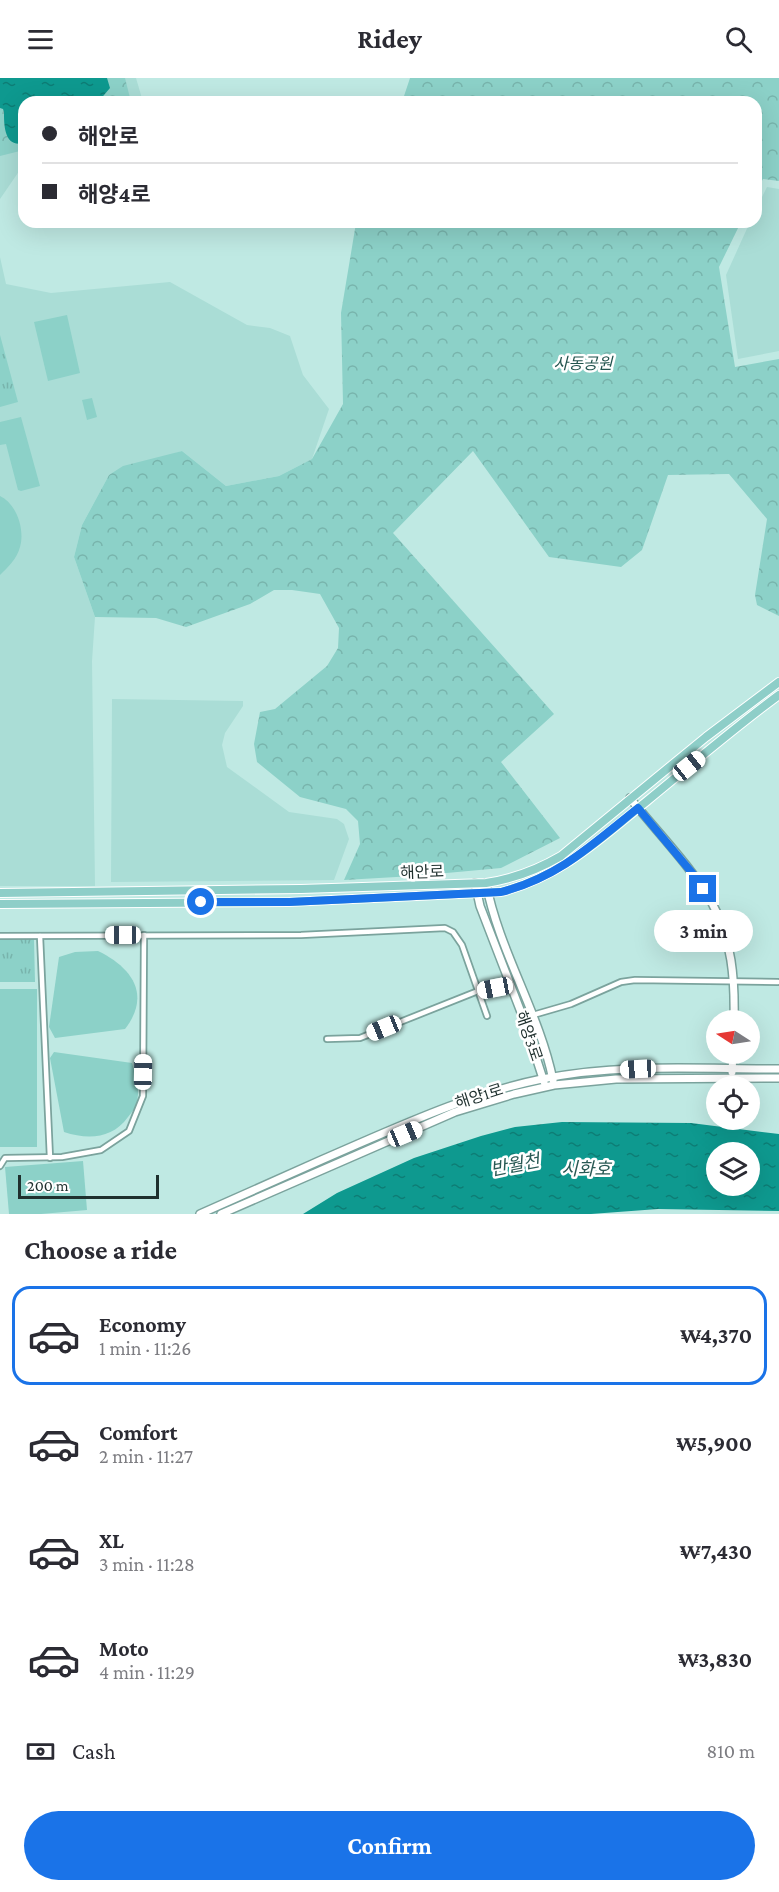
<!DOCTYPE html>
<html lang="en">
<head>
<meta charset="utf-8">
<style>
	body { margin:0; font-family:"Crimson Pro","Noto Sans KR",serif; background:#f7f7f7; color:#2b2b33; height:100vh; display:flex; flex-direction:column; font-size:22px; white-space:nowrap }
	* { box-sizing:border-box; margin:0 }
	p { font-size:20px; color:#7c7c81 }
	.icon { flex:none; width:33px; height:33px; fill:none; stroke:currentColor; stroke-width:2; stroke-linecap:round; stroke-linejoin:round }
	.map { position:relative; height:1136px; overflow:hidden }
	.side { display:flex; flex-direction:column; background:#fff; flex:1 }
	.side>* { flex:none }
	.hud { position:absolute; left:18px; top:18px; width:744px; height:132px; border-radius:18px; box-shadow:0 6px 24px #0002; display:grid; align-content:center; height:132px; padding:0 24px; background:#fff }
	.needle { width:39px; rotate:282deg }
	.controls { position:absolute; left:706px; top:932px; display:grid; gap:12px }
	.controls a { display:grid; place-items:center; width:54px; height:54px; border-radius:50%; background:#fff; box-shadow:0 6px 24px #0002; font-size:30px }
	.scale { position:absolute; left:18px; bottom:15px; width:141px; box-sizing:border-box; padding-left:6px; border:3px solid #1f302e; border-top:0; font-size:16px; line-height:21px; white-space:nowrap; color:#1f302e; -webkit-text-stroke:4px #fff; paint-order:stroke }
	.end { position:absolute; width:27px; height:27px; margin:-14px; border:8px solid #1a73e8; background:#fff; box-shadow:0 0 0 3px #fff }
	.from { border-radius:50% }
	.bubble { position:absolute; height:42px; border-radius:21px; background:#fff; box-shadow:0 6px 24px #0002; font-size:20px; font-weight:700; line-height:42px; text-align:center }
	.car { position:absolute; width:18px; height:36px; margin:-18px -9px; border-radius:8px; box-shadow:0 0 4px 2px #0007; background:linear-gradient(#fff 24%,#345 0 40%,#fff 0 76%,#345 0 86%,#fff 0) }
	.hud b { display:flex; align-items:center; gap:21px; height:57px; font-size:22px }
	.hud b+b { border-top:2px solid #e1e1e2 }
	.hud i { width:15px; height:15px; background:#2b2b33 }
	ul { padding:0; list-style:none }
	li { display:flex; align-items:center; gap:18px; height:99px; margin:0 12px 9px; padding:0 12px; border:3px solid transparent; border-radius:18px }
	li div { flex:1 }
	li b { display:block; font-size:22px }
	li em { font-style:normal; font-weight:700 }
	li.on { border-color:#1a73e8 }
	li>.icon { width:54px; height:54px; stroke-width:1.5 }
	h2 { padding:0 24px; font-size:27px; line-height:72px }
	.pay { display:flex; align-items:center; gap:15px; height:66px; padding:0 24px; font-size:22px }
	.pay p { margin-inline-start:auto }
	.button { display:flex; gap:12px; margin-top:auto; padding:12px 24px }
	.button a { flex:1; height:69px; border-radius:36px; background:#1a73e8; color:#fff; font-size:24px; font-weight:700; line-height:69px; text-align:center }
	header { display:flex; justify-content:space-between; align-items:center; height:78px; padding:0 24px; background:#fff; font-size:27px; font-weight:700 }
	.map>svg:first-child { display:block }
	.built { fill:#aaddd6 }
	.grass { fill:url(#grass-tufts) }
	.park { fill:url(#park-crowns) }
	.pitch { fill:#8cd1c8 }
	.water { fill:url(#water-ripples); fill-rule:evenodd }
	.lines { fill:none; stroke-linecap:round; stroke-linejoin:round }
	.street-casing { stroke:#7ba39d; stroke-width:8 }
	.secondary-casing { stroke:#7ba39d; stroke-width:10 }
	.primary-casing { stroke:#fff; stroke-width:10 }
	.street { stroke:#fff; stroke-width:4.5 }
	.secondary { stroke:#fff; stroke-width:7 }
	.primary { stroke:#8ecec8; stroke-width:8 }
	.route { stroke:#1a73e8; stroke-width:8 }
	.labels { text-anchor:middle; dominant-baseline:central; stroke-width:5; stroke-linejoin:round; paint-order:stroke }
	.park-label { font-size:16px; font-style:italic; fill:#22544e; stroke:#fff }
	.street-label { font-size:16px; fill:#1f302e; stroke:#fff }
	.water-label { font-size:18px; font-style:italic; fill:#285954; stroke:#fff }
</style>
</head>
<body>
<header><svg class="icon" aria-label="menu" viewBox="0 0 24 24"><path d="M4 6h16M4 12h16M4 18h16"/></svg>Ridey<svg class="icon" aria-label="search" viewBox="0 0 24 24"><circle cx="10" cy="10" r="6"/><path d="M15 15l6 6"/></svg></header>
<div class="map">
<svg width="779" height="1136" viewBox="0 0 779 1136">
	<defs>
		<pattern id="grass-tufts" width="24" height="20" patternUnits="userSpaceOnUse" patternTransform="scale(1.5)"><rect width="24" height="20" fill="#8cd1c8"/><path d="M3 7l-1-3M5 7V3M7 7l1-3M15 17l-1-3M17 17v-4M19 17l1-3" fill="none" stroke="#78b4ac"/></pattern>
		<pattern id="park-crowns" width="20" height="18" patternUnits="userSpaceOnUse" patternTransform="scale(1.5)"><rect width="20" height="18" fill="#8cd1c8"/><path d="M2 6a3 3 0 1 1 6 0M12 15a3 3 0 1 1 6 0" fill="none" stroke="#78b4ac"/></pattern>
		<pattern id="water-ripples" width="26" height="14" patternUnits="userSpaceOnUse" patternTransform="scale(1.5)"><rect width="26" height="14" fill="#0e998f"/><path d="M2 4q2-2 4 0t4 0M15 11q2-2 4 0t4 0" fill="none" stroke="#0d7d75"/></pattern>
	</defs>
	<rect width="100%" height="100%" fill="#bfe9e3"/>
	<!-- built -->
	<g class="built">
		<polygon points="0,0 136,0 143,24 24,24 24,86 0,121"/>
		<polygon points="767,109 779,111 779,273 738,281 726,197 750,144 756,144 756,131"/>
		<polygon points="0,179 6,206 51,215 170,204 247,247 270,250 290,258 303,297 329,331 312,381 279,398 226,408 182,373 109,397 82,447 74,479 95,539 92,583 95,808 0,808"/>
		<polygon points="112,621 243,623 243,628 225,655 222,667 227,689 289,734 337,741 344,746 349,761 334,802 111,804"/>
	</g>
	<!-- grass -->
	<g class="grass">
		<polygon points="0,257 18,324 0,329"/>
		<polygon points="0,861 34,861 35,904 0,904"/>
	</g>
	<!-- park -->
	<g class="park">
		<polygon points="0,0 125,0 131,24 24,24 24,72 0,78"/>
		<polygon points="410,0 779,0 779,103 763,101 756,114 756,24 402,24"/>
		<polygon points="357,144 741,144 719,189 735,289 779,281 779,538 757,527 755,517 767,441 729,396 668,397 642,472 621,489 549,479 473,373 393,455 554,636 501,684 560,760 501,790 414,798 344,802 360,766 358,743 346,731 300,719 257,684 254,666 260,634 275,631 327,588 338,570 339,550 320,516 292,512 274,512 250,526 186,549 156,540 95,539 74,479 82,447 109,397 123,388 182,373 226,408 279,398 312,381 343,326 341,235 356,145"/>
	</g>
	<!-- pitch -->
	<g class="pitch">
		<polygon points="67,237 80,295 48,303 34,244"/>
		<polygon points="92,320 97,339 87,342 82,322"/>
		<polygon points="21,339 40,408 21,413 18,412 6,366 0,367 0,344"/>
		<path d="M0,418C17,426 25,452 20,469C17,481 8,489 0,497Z"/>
		<path d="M98,873C131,889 152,916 125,951L55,960L49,949L59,879L75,874Z"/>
		<rect x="0" y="911" width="37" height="158"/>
		<path d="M54,974L132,985C136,998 141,1013 136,1027C135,1031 131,1035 128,1039C112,1061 88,1062 64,1054L50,980Z"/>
		<polygon points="83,1083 87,1132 41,1136 9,1136 5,1089"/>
	</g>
	<!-- water -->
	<g class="water">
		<path d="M0,0H107L110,10L98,24H24V65C4,70 4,47 4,34L3,31L0,30Z"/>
		<path d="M562,1044L691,1045L779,1056V1133L658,1131L591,1136H303L337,1115L414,1080L481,1058L515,1049ZM717,1074H750V1107H717Z"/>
	</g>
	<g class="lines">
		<defs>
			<g id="street">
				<polyline points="0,858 301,857 445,850 453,854 462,867 487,938"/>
				<polyline points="40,858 50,1080"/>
				<polyline points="533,937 571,926 621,904 635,902 778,904"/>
				<polyline points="327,961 360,960 478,913 511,907"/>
				<polyline points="0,1088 5,1080 62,1079 101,1072 129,1053 143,1018 144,857"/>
			</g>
			<g id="secondary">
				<path d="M630,720C657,754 691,788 712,825C732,861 735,902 734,942"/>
				<polyline points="475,805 480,828 524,942 544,1004"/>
				<path d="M486,805C499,873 539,934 553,1002"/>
				<polyline points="732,994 733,975"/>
				<path d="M200,1136C252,1113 305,1089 358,1066C418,1040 478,1014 542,1001C620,985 701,991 779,991"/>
				<polyline points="221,1136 455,1034 514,1016 554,1007 616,1001 779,1000"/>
			</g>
			<g id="primary">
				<path d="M0,815L301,811L486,805C513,801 537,792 561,778L706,659L779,604"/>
				<path d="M0,826L289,824L501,814C562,798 600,761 647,723C691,687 734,650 779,617"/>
			</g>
		</defs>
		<!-- street casing -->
		<use href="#street" class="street-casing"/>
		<!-- secondary casing -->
		<use href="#secondary" class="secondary-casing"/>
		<!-- primary casing -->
		<use href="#primary" class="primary-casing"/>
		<!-- street -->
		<use href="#street" class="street"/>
		<!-- secondary -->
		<use href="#secondary" class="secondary"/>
		<!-- primary -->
		<use href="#primary" class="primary"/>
	</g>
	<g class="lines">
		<!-- route -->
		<path class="route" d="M201,824H289L501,814C559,799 593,766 638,730L693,796L703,811"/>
	</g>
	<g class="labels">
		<!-- park labels -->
		<g class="park-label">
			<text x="583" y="285">사동공원</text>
		</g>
		<!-- street labels -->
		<g class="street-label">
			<text transform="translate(422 794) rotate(-2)">해안로</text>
			<text transform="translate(529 958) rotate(71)">해양3로</text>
			<text transform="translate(479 1018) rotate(-18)">해양1로</text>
		</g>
		<!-- water labels -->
		<g class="water-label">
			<text transform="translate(515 1087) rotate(-11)">반월천</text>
			<text x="586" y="1091">시화호</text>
		</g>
	</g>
</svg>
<div class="controls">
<a><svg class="needle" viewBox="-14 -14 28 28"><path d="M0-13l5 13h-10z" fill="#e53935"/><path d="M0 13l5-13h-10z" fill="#7c7c81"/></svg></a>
<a><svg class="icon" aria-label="locate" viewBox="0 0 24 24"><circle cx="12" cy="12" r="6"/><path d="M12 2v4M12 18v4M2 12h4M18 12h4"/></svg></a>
<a><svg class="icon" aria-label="layers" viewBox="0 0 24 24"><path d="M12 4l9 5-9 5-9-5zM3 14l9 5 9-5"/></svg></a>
</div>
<div class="scale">200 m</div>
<i class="end from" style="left:201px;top:824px"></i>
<i class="end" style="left:703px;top:811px"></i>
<div class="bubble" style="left:654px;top:832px;width:99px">3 min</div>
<i class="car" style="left:689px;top:688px;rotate:51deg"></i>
<i class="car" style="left:123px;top:857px;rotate:270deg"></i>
<i class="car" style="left:495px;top:910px;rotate:259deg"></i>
<i class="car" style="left:384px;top:950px;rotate:248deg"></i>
<i class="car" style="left:638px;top:991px;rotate:267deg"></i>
<i class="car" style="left:143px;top:994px;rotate:1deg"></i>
<i class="car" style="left:405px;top:1056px;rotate:67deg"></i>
<div class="hud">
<b><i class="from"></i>해안로</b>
<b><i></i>해양4로</b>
</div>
</div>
<section class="side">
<h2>Choose a ride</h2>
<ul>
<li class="on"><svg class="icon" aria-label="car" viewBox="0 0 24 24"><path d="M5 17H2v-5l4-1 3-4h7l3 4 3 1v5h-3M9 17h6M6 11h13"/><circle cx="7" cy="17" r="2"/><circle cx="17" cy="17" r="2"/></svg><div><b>Economy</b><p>1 min · 11:26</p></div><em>₩4,370</em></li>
<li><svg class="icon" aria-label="car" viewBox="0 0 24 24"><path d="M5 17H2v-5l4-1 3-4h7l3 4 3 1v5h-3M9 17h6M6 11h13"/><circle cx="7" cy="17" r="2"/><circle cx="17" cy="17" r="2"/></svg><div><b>Comfort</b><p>2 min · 11:27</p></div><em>₩5,900</em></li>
<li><svg class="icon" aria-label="car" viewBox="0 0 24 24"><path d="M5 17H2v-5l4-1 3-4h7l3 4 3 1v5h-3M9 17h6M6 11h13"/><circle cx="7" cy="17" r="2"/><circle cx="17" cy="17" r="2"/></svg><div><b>XL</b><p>3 min · 11:28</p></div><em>₩7,430</em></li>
<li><svg class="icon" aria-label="car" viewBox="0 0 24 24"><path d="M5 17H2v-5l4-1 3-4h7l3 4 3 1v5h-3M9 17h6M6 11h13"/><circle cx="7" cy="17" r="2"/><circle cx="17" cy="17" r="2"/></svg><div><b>Moto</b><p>4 min · 11:29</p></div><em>₩3,830</em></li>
</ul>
<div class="pay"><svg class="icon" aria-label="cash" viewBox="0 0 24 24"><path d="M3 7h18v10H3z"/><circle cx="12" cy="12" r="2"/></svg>Cash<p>810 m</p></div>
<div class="button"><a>Confirm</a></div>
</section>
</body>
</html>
